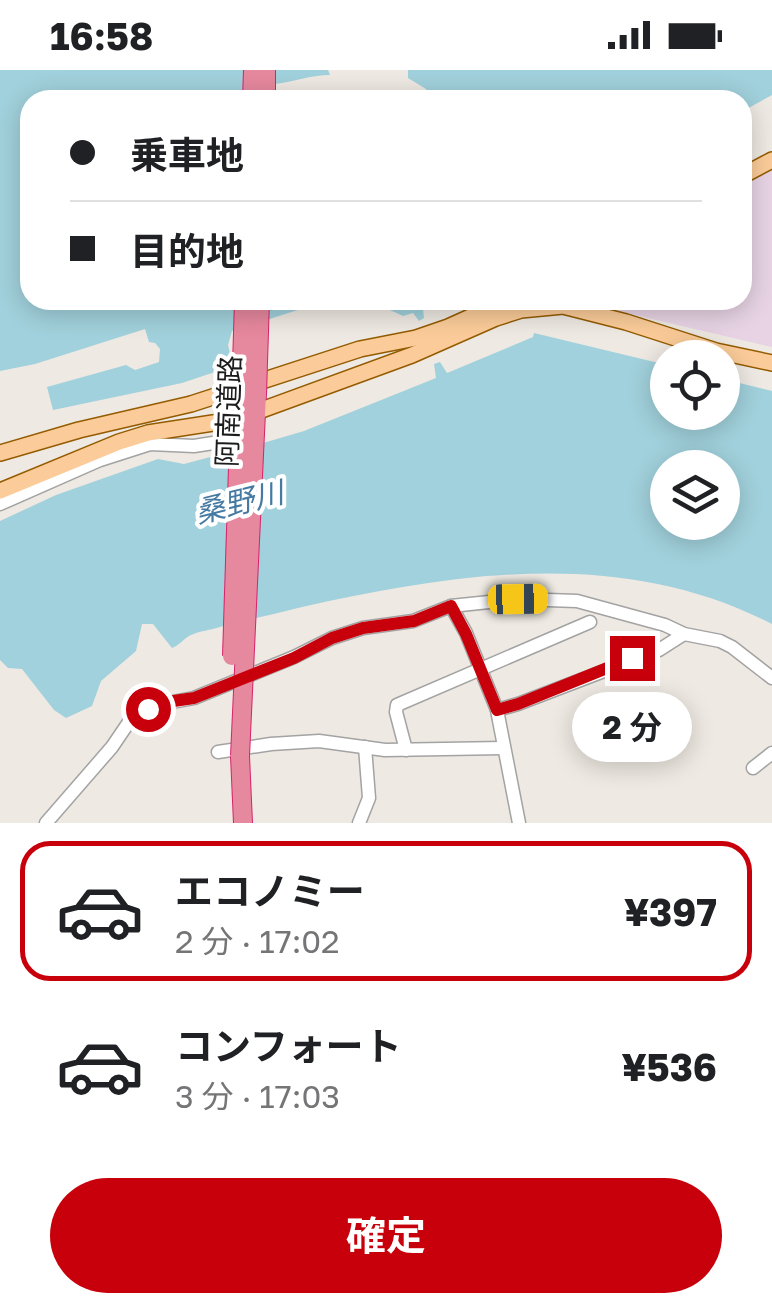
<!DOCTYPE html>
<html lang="ja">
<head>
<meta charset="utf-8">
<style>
	body { margin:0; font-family:"Golos Text","Noto Sans JP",sans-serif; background:#f6f6f6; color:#202124; height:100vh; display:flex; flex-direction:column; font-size:38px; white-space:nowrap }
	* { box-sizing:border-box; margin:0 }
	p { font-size:32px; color:#757577 }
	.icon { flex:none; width:55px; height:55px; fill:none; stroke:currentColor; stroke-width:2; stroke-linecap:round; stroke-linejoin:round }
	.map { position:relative; height:753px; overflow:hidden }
	.sheet { display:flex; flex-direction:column; background:#fff; flex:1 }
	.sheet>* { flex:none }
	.hud { position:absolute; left:20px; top:20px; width:732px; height:220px; border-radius:30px; box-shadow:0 5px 25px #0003; display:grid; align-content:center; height:220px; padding:0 50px; background:#fff }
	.tools { position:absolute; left:650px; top:270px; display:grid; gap:20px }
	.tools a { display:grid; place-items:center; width:90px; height:90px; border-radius:50%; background:#fff; box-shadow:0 5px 25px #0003; font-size:50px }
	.end { position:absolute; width:45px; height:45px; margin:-22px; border:12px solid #c8000b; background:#fff; box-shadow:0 0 0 5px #fff }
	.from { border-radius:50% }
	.bubble { position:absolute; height:70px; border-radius:35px; background:#fff; box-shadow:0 5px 25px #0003; font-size:32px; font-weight:700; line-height:70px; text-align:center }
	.car { position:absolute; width:30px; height:60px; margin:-30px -15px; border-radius:12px; box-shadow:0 0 8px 2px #0007; background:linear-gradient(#f5c518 24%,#345 0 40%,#f5c518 0 76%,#345 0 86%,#f5c518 0) }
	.hud b { display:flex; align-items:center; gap:35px; height:95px; font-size:38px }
	.hud b+b { border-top:2px solid #e0e0e0 }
	.hud i { width:25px; height:25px; background:#202124 }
	ul { padding:18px 0 0; list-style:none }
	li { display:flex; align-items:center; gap:30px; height:140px; margin:0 20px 15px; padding:0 30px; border:5px solid transparent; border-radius:30px }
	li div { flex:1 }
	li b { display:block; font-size:38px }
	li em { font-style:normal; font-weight:700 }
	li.active { border-color:#c8000b }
	li>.icon { width:90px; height:90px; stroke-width:1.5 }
	.button { display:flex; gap:20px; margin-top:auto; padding:20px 50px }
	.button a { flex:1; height:115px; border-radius:60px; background:#c8000b; color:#fff; font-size:40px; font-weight:700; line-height:115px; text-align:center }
	.status { display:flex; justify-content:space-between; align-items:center; height:70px; padding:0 50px; background:#fff; direction:ltr }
	.status svg { height:28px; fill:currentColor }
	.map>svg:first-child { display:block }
	.industrial { fill:#e7d3e4 }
	.water { fill:#a1d1dc; fill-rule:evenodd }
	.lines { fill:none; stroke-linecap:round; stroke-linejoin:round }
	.minor-casing { stroke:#a3a3a3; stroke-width:15 }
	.major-casing { stroke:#945b00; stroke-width:18 }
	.highway-casing { stroke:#d6246a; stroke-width:20 }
	.minor { stroke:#fff; stroke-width:12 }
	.major { stroke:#fbcc99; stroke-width:15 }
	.highway { stroke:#e6889e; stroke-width:18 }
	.highway-bridge-casing { stroke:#d6246a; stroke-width:20; stroke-linecap:butt }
	.highway-bridge { stroke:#e6889e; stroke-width:18 }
	.route { stroke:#c8000b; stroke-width:12 }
	.labels { text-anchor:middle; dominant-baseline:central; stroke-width:8; stroke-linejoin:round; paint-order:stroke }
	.street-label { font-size:28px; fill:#1c1c1c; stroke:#fff }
	.water-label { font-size:30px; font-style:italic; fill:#467aa3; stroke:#fff }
</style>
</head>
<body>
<div class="status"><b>16:58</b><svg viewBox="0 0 49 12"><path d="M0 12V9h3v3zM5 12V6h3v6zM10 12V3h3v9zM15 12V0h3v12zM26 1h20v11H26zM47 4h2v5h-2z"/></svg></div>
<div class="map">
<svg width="772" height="753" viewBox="0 0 772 753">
	<rect width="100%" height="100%" fill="#eee9e2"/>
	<!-- industrial -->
	<polygon class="industrial" points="772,95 772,277 584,233 582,230 742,230 743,111"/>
	<!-- water -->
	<g class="water">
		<path d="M0,0H328L330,5C310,5 294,12 275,14L274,28L280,30H30V230H329L232,261L228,275L232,292L227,298L182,313L53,340L47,317L126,295L135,300L159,292L160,279L155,273L149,272L145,259L35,294L0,301Z"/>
		<polygon points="408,0 772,0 772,25 743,41 742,30 360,30 426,26 426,19 408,8"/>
		<polygon points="368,230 438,230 436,236 432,235 423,239 424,248 419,251 413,243 403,246"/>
		<path d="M534,263L667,295L668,342H722L723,309L772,321V554C623,477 459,502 302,537C274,544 247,550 220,557C211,560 199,561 191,565C183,569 180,575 172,578L153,554H142L136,581L101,611L92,636L66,648L54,640L22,599L8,598L0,590V451L56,425L158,389L184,394L270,371L304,361L436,308L434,294L440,292L447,303L533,267ZM668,398H722V452H668Z"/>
	</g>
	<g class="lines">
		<defs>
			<g id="minor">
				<polyline points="0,434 100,390 150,374 194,376 213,373"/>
				<polyline points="451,536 466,563 497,640 519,753"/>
				<polyline points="497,640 518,634 659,580 684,564"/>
				<polyline points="406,680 396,642 397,635 590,552"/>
				<polyline points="218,682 271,674 319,671 385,680 503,678"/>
				<polyline points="753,698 772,683"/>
				<polyline points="46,753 112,677 131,649 148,639 167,633 194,628 294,587 332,568 363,558 413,551 451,536 518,529 577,531 665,555 684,564 720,571 732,577 772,608"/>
				<polyline points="359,753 369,728 365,677"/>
			</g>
			<g id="major">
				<polyline points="742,106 772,90"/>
				<polyline points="256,342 412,285 496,248 521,240 563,236 626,252 716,281 772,293"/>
				<polyline points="0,383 79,360 191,334 360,279 416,268 448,257 508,230"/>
				<polyline points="0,421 119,372 148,363 213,353 240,347"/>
			</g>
			<g id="highway">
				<polyline points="252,30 253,0"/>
				<polyline points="266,30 266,0"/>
				<polyline points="255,363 257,324"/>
				<polyline points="239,366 241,327"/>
				<polyline points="240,686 243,753"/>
			</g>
		</defs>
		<!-- minor casing -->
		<use href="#minor" class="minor-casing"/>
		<!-- major casing -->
		<use href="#major" class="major-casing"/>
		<!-- highway casing -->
		<use href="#highway" class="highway-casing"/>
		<!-- minor -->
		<use href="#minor" class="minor"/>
		<!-- major -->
		<use href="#major" class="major"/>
		<!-- highway -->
		<use href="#highway" class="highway"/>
		<defs>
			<g id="highway-bridge">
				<polyline points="257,324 260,230"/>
				<polyline points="241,327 244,230"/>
				<polyline points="232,586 239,366"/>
				<polyline points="240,686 255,363"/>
			</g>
		</defs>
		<!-- highway-bridge casing -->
		<use href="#highway-bridge" class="highway-bridge-casing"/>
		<!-- highway-bridge -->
		<use href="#highway-bridge" class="highway-bridge"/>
	</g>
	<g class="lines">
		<!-- route -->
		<polyline class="route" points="148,639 167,632 194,628 294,588 332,568 363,558 414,551 451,536 466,564 497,640 518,634 632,588"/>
	</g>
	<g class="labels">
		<!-- street labels -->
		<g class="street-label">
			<text transform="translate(228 341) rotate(-88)">阿南道路</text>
		</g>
		<!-- water labels -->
		<g class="water-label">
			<text transform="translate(239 432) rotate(-14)">桑野川</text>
		</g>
	</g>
</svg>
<div class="tools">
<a><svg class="icon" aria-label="locate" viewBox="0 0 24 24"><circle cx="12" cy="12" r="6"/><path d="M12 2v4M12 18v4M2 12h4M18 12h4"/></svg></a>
<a><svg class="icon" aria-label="layers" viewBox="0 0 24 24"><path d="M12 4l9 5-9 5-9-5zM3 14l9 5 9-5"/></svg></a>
</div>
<i class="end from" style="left:148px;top:639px"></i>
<i class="end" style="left:632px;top:588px"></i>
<div class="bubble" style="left:572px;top:622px;width:120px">2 分</div>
<i class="car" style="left:518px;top:529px;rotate:89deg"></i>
<div class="hud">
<b><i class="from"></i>乗車地</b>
<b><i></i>目的地</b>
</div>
</div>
<section class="sheet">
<ul>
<li class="active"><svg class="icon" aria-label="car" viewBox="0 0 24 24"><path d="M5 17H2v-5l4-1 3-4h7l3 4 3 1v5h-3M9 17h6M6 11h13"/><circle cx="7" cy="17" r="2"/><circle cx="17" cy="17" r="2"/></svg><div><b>エコノミー</b><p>2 分 · 17:02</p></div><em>¥397</em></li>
<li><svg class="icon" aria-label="car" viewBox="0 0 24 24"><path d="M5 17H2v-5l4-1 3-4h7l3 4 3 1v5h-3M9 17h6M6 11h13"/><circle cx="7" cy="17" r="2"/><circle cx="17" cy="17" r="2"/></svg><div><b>コンフォート</b><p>3 分 · 17:03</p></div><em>¥536</em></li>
</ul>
<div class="button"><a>確定</a></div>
</section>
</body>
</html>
